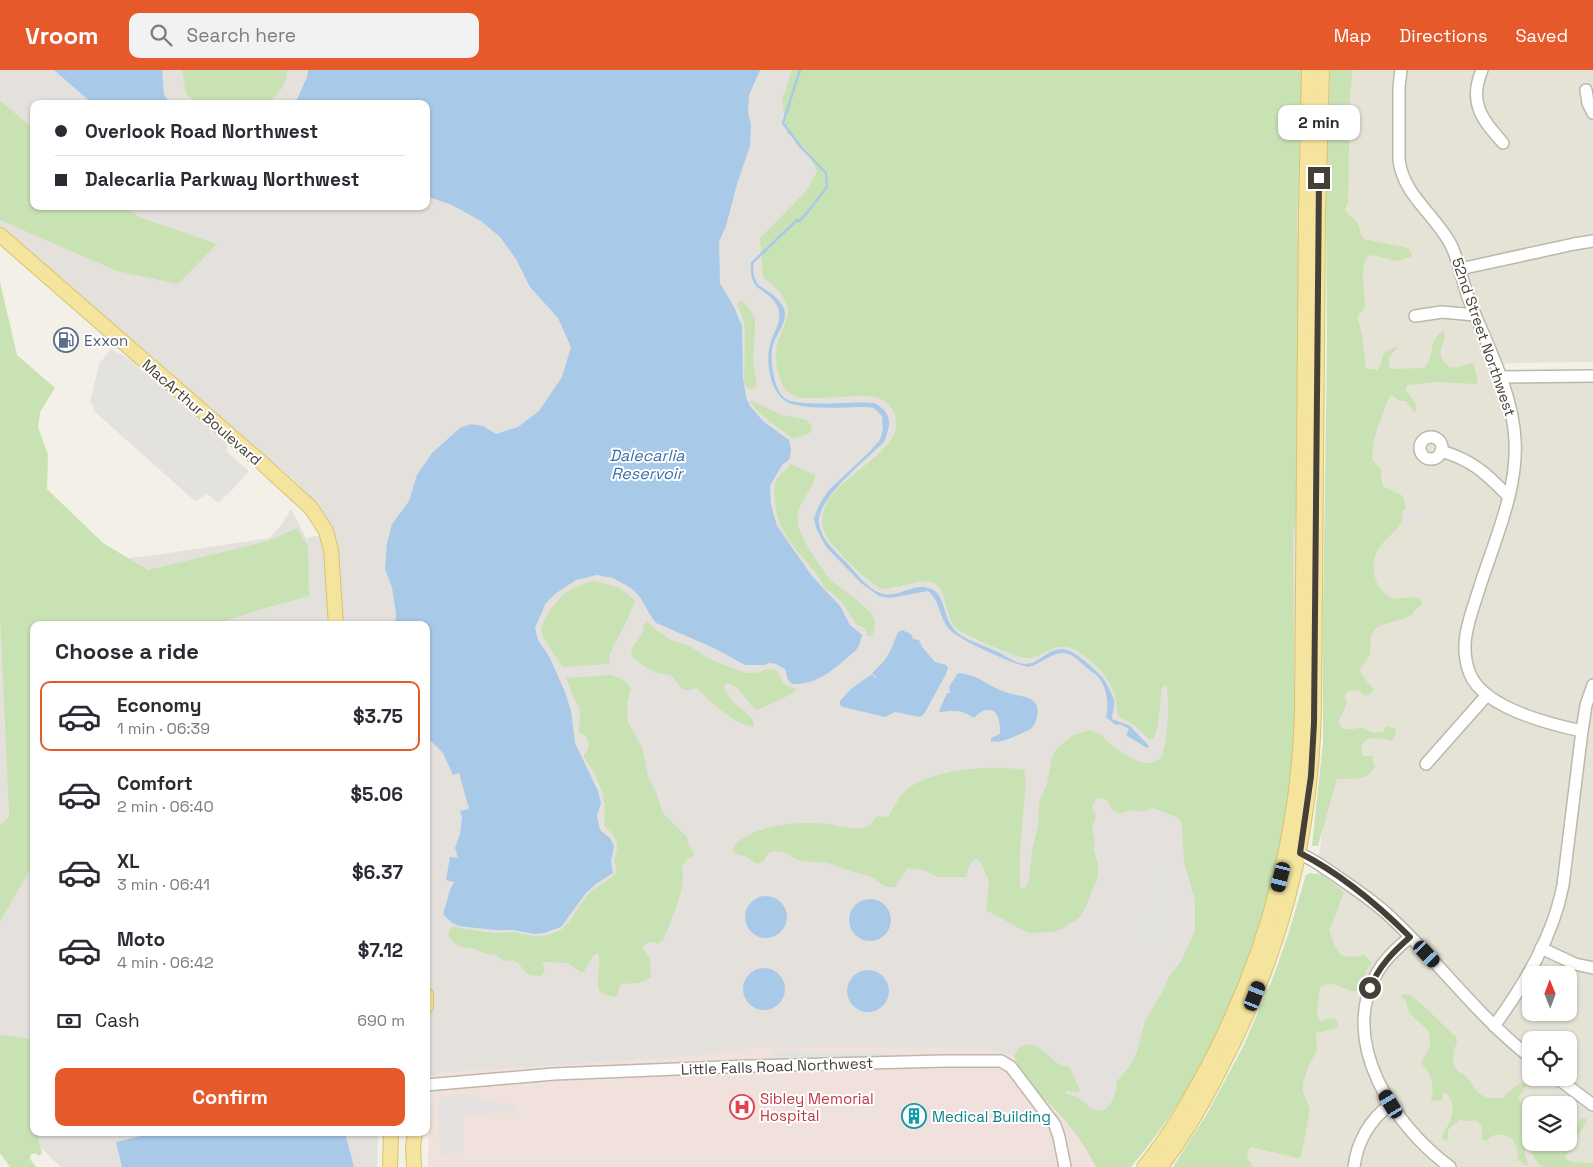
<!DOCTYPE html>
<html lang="en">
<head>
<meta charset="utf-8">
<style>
	body { margin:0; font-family:"Space Grotesk",sans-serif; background:#f2f2f3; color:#2b2b33; height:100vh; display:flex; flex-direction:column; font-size:19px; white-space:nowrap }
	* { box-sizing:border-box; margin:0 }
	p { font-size:16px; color:#7c7c81 }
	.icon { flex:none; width:28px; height:28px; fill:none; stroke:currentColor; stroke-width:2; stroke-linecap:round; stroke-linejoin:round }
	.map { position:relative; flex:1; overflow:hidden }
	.drawer { position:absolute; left:30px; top:551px; width:400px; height:515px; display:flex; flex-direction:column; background:#fff; border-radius:10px; box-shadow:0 1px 4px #0004 }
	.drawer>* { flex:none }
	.top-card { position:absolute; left:30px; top:30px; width:400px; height:110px; border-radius:10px; box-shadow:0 1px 4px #0004; display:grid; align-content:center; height:110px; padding:0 25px; background:#fff }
	.needle { width:32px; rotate:359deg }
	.buttons { position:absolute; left:1522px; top:896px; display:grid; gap:10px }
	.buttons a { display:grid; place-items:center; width:55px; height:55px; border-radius:10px; background:#fff; box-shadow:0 1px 4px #0004; font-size:25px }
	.end { position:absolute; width:22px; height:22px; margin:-11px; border:6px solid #444037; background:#fff; box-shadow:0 0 0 2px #fff }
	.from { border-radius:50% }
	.bubble { position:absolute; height:35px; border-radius:10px; background:#fff; box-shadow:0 1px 4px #0004; font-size:16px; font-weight:700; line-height:35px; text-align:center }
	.car { position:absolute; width:15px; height:30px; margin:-15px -8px; border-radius:6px; box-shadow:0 0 4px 1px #0007; background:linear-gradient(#222 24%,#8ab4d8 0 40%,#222 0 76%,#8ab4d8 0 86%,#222 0) }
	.top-card b { display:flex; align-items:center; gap:18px; height:48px; font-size:19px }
	.top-card b+b { border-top:1px solid #e1e1e2 }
	.top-card i { width:12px; height:12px; background:#2b2b33 }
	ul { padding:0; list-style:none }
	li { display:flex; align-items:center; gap:15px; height:70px; margin:0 10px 8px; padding:0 15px; border:2px solid transparent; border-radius:10px }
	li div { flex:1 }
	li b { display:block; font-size:19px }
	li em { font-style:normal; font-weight:700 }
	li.current { border-color:#e5592b }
	li>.icon { width:45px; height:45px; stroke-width:1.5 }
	h2 { padding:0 25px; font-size:22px; line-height:60px }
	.pay { display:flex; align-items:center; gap:12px; height:55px; padding:0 25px; font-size:19px }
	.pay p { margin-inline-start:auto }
	.cta { display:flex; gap:10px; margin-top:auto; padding:10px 25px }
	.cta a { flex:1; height:58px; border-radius:10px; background:#e5592b; color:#fff; font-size:20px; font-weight:700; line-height:58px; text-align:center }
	header { display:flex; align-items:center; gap:30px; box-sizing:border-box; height:70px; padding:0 25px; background:#e5592b; color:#fff }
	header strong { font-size:24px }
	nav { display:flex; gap:28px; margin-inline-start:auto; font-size:18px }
	.search { width:350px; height:45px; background:#f2f2f3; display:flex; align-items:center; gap:12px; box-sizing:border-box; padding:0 18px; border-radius:10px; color:#7c7c81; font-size:19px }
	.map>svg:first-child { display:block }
	.residential { fill:#e5e2d6; fill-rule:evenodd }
	.industrial { fill:#e4e1dc; fill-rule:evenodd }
	.medical { fill:#f1e1dc }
	.green { fill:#c9e2b4 }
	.parking { fill:#e3e2df }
	.water { fill:#a9c9e9 }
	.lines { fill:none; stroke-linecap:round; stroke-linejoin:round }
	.stream { stroke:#a9c9e9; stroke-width:2.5 }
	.minor-casing { stroke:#bcb8ab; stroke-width:14 }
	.major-casing { stroke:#d8c36f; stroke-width:16 }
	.minor { stroke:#fff; stroke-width:11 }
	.major { stroke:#f5e49e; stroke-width:14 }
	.route { stroke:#444037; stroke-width:6 }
	.labels { text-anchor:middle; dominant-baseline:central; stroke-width:4; stroke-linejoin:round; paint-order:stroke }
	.street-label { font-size:15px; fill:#444037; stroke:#fff }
	.service-label { font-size:15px; fill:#4e5e75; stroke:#fff; text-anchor:start }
	.health-label { font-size:15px; fill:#be3a42; stroke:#fff; text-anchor:start }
	.culture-label { font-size:15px; fill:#0d838f; stroke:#fff; text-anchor:start }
	.water-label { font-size:16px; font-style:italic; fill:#3a6ea6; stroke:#fff }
</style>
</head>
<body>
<header>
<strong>Vroom</strong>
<div class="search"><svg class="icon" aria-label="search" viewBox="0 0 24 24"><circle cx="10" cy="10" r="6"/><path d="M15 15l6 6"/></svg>Search here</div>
<nav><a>Map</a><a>Directions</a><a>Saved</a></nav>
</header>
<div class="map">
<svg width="1593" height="1097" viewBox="0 0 1593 1097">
	<rect width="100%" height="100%" fill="#f2f0e7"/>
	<!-- residential -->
	<path class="residential" d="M1344,0H1593V292L1506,293L1490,312H1593V1097H1237L1307,897L1319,785L1348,595L1355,295L1342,91ZM1531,905H1569V942H1531ZM1531,970H1569V1008H1531ZM1531,1035H1569V1072H1531Z"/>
	<!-- industrial -->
	<g class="industrial">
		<path d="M0,0H1305L1303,469L1287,779L1228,949L1128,1097H1085L463,1012L426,1005V555H72L60,496L155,485L270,468L281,455L291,439L306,468L335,462L318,436L297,413L0,158ZM34,34H426V136H34Z"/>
		<polygon points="0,548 9,748 0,755"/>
		<polygon points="34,793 34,1062 378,1063 377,1097 61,1097 0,1039 0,852"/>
	</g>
	<!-- medical -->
	<polygon class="medical" points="757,977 910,977 987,980 1014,986 1018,996 1042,1026 1064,1049 1087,1079 1096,1097 428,1097 429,1056 435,1003 701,985"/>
	<!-- green -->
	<g class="green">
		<path d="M182,0H287C287,14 278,25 268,34H197L186,24Z"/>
		<path d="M792,0H1302L1297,147L1299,253L1297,325L1296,446L1293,466C1293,510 1294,554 1294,598C1294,636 1295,674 1291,711C1277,847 1220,993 1131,1097H1096C1087,1080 1076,1063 1063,1048C1046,1029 1023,1010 1014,986C1027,961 1044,982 1057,993C1061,995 1065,996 1069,997C1073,1003 1076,1012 1080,1020L1078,1022L1067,1021L1065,1022L1067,1024L1077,1027L1092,1039L1099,1041L1106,1039L1111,1033L1116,1020L1117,1011L1129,997L1136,985L1145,951L1165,917L1168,908L1181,891L1195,861V830L1184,792L1182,756L1180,750L1174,746L1153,738C1149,738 1146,741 1142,742C1139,742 1137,740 1134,740C1129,740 1124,744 1118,743C1108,741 1113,727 1097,728L1092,737L1096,746L1092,760L1095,772L1094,780L1098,794V806L1084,841L1079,848L1062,859L1053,862L1028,863L986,840L989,810C983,803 986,793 976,789C969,792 968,801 966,807H937L926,801L908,798L895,817H886L870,806L850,801L828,793L800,791L783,782L776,781L769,782L764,791L757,794L745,786L735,784L732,779C748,754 802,751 829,754C840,756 855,761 867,757C872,755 874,750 877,746L888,747C893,739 898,728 905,721C928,699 994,694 1024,700L1026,712L1020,781V813L1021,818H1023L1026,817L1029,809L1032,781L1038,755L1039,732L1047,714L1052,687L1057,678L1072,666L1089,660L1100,664L1110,674L1134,690L1144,693H1153L1162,687C1168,664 1169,639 1167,616L1166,615L1162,618L1158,655L1154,668L1152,669H1149C1144,664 1138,658 1132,654C1129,651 1122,650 1119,646C1116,642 1117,633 1115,627C1111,608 1094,592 1077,581C1055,568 1043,589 1026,588C1015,587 964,565 956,558C947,549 947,533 942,522C940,519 938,516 935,513L923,511L885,519L880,518C866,509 854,498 843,486C836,478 825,469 823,458C812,408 913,387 894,342C891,335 884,329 877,328C866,325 853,326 842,327C828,328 814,328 800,328C788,324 784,320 780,308C777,300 775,289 776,281C777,266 791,251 787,236C784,223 773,216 763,207L760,168L807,120L817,101L807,80L787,63L782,31Z"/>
		<path d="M1330,0H1353L1350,22L1348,133L1345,139C1348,146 1353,147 1357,152C1360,158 1360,164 1364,169L1408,178L1412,184L1411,187L1396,191L1373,185C1369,186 1368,186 1366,189C1360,196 1365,227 1365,237L1357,247L1362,263L1366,299H1374L1377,301C1386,288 1377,283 1396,277L1397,278L1389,288V296L1391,299L1424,298C1435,288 1428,267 1444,261L1445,267L1440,282C1445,303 1456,298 1472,293L1474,294L1478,313L1475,314L1436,312L1408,315L1406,317V321C1411,327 1418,333 1416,342H1414L1406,331H1399L1392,325C1388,328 1388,331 1386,335C1379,355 1373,366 1372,389L1381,400L1382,414L1384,417L1403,426L1406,438L1403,440C1402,445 1403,451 1400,455C1394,463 1385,469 1379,478C1369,494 1373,515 1388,526C1398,533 1412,523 1421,530L1422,534L1413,542L1411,546L1379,556L1374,560L1371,566L1370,585L1360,600C1363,608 1369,613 1374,620L1369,624L1366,626L1358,620L1348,621L1344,626L1347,632C1345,635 1345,638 1344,640C1343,643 1341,645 1340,648C1335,662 1354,660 1361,657L1374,663L1383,662L1387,656L1395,658C1397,663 1395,667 1391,671C1382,668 1367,665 1363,674C1360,679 1361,682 1364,686H1370L1373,687V693L1375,696C1368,712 1352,708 1337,709L1318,776H1312L1323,673V553L1327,274L1326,111Z"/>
		<polygon points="0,31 34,59 34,136 126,136 139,147 217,174 178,214 117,201 0,150"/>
		<polygon points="0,212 17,285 55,318 40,342 38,357 48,385 47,419 103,473 148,500 268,471 297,458 308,476 309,526 262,539 213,555 34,555 34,793 0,852 0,755 9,747 0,548"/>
		<polygon points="741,229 752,243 755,249 755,262 753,291 757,315 754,319 748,318 744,313 745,258 742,246 737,234"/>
		<path d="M752,331L782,345L807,350L812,357L810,363L794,369C778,357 762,348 750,332Z"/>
		<path d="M791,394L815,405C814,422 794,434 798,454C801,470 821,498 831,510C842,522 876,538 875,555C875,559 873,563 872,566H867L866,559L856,554L844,535L838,528L824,517L815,502L788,470L780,454L776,442L774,419L776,410Z"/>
		<path d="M593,511L618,517L635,530L629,546L610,583L609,594L562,597C557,587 546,574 542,564C538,554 557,530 564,524C572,518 584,514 593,511Z"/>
		<path d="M647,551L655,559L671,570L690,576L709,589L746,603H756L768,599L775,600L780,605L783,614L797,619L792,624L757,640C745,633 741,614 726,613L724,616C726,629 744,640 753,649L754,656C740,659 707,630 698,619L696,618C692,619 688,621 684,620C678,617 676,608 670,605C666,604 662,604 658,603C647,599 639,593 631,585L633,576L643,563V556Z"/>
		<path d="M611,605C618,607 627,611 631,618L627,633L628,653L642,677L648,706L656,722L663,743L687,767L688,775L694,783V785L686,791L682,796C687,818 672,847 664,869L658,874L654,872H648L642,878L650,888L651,907L640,913L621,914L616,927C613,926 604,925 601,923C594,916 602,893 598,883C589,887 589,897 582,903C578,900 572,895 567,893C565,893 544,892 542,892L545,900L543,904L541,906L531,905L526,903L519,894L512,890L505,891L496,885L483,883L476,879L458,876L448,866L450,859L453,856C464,859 488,863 500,863C505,863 510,862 515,862C524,864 532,867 542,866C549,865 559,862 564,857C573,849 580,833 589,823C597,815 612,809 617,802L614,790L617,781V772L614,766L604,755C608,727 599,709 583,686C590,679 589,675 586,666L578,662L580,649L579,637L572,624L566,608Z"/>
		<path d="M1310,803L1322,805L1344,822C1339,835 1335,848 1329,860C1336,881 1339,892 1364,885L1372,893L1367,899L1359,921C1343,923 1333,907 1320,918L1317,940L1318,949L1322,952L1326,949L1334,948L1337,951L1338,956L1337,958L1316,963L1317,980L1310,993L1303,1012V1021L1310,1039L1301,1087L1297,1088L1251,1077C1244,1086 1248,1089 1253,1097H1173L1208,1042L1243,977L1272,910L1288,865L1306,805Z"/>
		<path d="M1401,925C1403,925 1407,924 1409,925C1421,930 1443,957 1456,966L1457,973C1453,979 1451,992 1456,999C1459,1003 1465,1005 1468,1009C1474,1016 1474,1021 1483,1026C1489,1029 1496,1028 1502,1028L1518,1014L1531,1013V1014L1526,1016L1518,1029L1531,1040V1072H1569V1067L1573,1064L1581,1048L1586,1049L1587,1052L1574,1071L1572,1080L1566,1085L1565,1088L1571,1092L1593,1093V1097H1542C1535,1092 1533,1082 1526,1078L1524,1081L1528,1094L1527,1096L1519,1091C1517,1086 1518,1079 1516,1075C1513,1067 1504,1063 1495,1065C1491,1066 1490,1070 1485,1071L1482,1069C1482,1060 1483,1054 1475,1050L1469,1051L1459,1050L1448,1060V1069L1446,1071L1443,1070L1442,1066C1450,1052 1460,1036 1445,1022L1443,1023V1030L1431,1031C1433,1022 1434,1010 1428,1002C1426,998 1423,997 1421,992C1423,987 1426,985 1428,981C1432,975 1429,967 1428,960C1423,955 1410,946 1408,939C1406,932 1406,931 1401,925Z"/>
		<polygon points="3,965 29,969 34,974 34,1062 39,1063 39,1073 42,1082 40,1086 35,1083 31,1084 30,1089 36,1097 10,1097 0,1083 0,966"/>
	</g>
	<!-- parking -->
	<g class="parking">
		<polygon points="111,279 129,289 228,375 226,381 249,401 233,419 218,433 207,424 195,431 94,341 94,336 90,333 99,294"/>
		<polygon points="1405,441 1429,441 1432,446 1436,448 1415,449 1405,454"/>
		<polygon points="1171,780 1182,850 1160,893 1123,877 1143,820 1133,785"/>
		<polygon points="772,980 883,983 882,990 771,988"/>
		<polygon points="469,1024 478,1028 516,1036 517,1042 463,1045 463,1083 441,1084 437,1033 442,1032 441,1027"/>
	</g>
	<!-- water -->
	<g class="water">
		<polygon points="54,0 162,0 164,25 171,34 93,34"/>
		<path d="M308,0H760L749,25L748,42L751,54L750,76L737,114L726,156L719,172L720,213L734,237L742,256L743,308L746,327L750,336L764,352L789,370L791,380L789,390L782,395L770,416L771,434L777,456L812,506L840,536L850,555L862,565C861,569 860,573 858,577C856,581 851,584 847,588C831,602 815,615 792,614L788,610L785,599L776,594L770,593L765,595H745L714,578L656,553L651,546L640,527L631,518L613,508L597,505L576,510L555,524L546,533L535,558L538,570L549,586L565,622L571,641L575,673L598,721L601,733L597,746L599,756L601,761L610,768L614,776L611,791L613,803L596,814L586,823L561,857L544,863L534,864L513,860H494L459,856L451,852L443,844L450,820L454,812L446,810L450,787L458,788L455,778L460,764L462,747L460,741L469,739L459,703L453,705L443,683L426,666V555H395L396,543L392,518L385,499L387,473L392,454L409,431L417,405L432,383L460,358L471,354L483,356L496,364L518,357L539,341L562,307L571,277L558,248L530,217L516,189L500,167L481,151L452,135L426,126V34H295L307,7Z"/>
		<path d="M757,214C766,220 784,230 785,243C786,254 776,265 773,275C769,287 774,323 786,329C789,331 794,331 797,332C823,336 849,331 874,333C893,342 891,355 884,372C867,389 816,429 819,453C821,468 833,480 844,490C855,501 866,518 880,523C895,530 912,513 928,518C930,519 933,519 935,521C947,531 942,553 962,566C972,572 985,576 996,581C1005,585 1014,593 1024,594C1038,595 1047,579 1062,579C1072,578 1095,599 1102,607C1107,613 1111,622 1114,630C1115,636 1112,643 1112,649L1130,656L1149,676L1147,678L1126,665L1129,659L1120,654L1116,655L1106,647C1110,634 1106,613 1095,604C1092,602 1089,600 1086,597C1080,592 1072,583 1063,583C1053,582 1039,595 1028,597C1013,594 956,569 948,558C939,546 940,531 928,521L890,528L879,526L861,513L826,477L816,458L814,448L819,435L828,421L866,385L880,370L883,359L882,346L874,338L865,337C844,337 812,340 792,334C771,328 765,294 770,275C772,264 781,254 779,242C778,231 766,223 757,217Z"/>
		<path d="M902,560L911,564L913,569L919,570L922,577L935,592L946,595L948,598L946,604L924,644L920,647L895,642L885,647L843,637L840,635V631L851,619L872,604L875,608L876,607L872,603C889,588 890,582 898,562Z"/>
		<path d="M958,603C978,604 989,617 1008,623C1015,625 1033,627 1036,634C1040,641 1036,654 1031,659C1019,664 1003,674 991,671V668L1000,664C1000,656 1000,647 994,641C985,638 980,642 974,648C963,640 955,640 940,642L939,641L947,623H950L949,617Z"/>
		<circle cx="766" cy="847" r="21"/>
		<circle cx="870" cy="850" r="21"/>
		<circle cx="764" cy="919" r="21"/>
		<circle cx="868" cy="921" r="21"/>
		<polygon points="153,1063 345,1063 354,1097 122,1097 116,1072"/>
	</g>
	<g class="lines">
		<!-- stream -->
		<path class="stream" d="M759,217C752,211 752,202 752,193L797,150L799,151L807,143L827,117L826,103L800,76L783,53L800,0"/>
		<defs>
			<g id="minor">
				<path d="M1401,0L1399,17V90C1403,124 1434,144 1450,173C1459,190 1462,211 1469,230C1486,273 1513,323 1515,370C1518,418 1496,467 1481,513C1472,543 1457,573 1470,604C1484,638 1549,654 1582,661"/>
				<path d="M1482,0C1468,33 1482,49 1503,73"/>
				<polyline points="1586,20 1588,33 1593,43"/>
				<polyline points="1460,199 1574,174 1593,171"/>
				<polyline points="1415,246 1442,242 1475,245"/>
				<polyline points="1500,307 1593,306"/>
				<circle cx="1431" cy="378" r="11"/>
				<path d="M1441,381C1472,390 1486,403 1508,426"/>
				<polyline points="1426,694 1487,625"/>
				<path d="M1292,781C1311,787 1326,799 1342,810C1357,820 1371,830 1385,842C1436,888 1476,945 1531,988"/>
				<path d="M1410,867C1398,878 1385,888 1377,903C1338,972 1394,1056 1450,1097"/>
				<polyline points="1541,878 1575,894 1593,898"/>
				<path d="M1494,956C1525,914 1553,867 1563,815L1582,661L1586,635L1593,615"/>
				<polyline points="1557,1008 1593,1035"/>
				<polyline points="426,1015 554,1004 750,996 944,991 1001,991 1011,997 1055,1055 1059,1067 1065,1097"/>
				<path d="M1354,1097C1357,1072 1370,1049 1391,1034"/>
			</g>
			<g id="major">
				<polyline points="0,165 262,393 311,438 326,461 331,480 336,555"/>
				<polyline points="426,925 426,936"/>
				<polyline points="390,1097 391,1062"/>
				<polyline points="414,1097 413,1077 415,1062"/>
				<path d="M1144,1097C1169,1067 1188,1033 1207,998C1267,885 1299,767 1302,640L1306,144L1309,0"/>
				<path d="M1160,1097C1182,1070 1200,1038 1216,1007C1279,889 1311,774 1314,640L1318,144L1322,0"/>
			</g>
		</defs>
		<!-- minor casing -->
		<use href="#minor" class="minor-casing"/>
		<!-- major casing -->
		<use href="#major" class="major-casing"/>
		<!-- minor -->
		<use href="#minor" class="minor"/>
		<!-- major -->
		<use href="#major" class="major"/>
	</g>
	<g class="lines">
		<!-- route -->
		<path class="route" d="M1319,108L1314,653L1311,706L1300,783C1341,804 1377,834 1410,867C1393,882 1379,896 1370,918"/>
	</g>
	<!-- icons -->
	<defs>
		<symbol id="fuel-ring" viewBox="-11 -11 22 22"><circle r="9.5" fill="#fff" stroke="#5c6f8a" stroke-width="1.5"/><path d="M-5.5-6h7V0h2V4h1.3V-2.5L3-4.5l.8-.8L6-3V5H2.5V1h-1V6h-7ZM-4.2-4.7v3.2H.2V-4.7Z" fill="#5c6f8a"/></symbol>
		<symbol id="hospital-ring" viewBox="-11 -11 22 22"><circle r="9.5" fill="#fff" stroke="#e0444e" stroke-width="1.5"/><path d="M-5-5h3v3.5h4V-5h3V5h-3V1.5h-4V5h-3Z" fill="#e0444e"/></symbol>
		<symbol id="building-ring" viewBox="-11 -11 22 22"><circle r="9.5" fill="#fff" stroke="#0f9aa8" stroke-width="1.5"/><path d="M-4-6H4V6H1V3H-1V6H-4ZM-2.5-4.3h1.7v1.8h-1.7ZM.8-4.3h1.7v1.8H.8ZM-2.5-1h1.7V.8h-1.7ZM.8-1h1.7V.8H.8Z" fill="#0f9aa8"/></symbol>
	</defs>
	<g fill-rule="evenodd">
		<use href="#fuel-ring" x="52" y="256" width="28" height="28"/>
		<use href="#hospital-ring" x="728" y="1023" width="28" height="28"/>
		<use href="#building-ring" x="900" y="1032" width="28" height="28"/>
	</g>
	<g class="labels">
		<!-- street labels -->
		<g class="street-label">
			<text transform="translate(1484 267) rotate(71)">52nd Street Northwest</text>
			<text transform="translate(202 342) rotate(41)">MacArthur Boulevard</text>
			<text transform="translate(777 996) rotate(-2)">Little Falls Road Northwest</text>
		</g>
		<!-- service labels -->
		<g class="service-label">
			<text x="84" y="270">Exxon</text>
		</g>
		<!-- health labels -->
		<g class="health-label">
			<text x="760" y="1028">Sibley Memorial<tspan x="760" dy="17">Hospital</tspan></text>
		</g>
		<!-- culture labels -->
		<g class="culture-label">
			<text x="932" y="1046">Medical Building</text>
		</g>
		<!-- water labels -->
		<g class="water-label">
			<text x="647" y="385">Dalecarlia<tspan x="647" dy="18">Reservoir</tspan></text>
		</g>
	</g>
</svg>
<div class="buttons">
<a><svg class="needle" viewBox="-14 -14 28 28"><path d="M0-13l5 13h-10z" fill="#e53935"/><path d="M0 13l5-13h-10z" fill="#7c7c81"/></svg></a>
<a><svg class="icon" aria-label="locate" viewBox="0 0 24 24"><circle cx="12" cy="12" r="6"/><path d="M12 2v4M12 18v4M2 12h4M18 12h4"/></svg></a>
<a><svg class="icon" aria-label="layers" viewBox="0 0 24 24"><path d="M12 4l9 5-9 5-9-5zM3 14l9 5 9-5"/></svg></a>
</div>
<i class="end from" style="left:1370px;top:918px"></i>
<i class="end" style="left:1319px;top:108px"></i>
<div class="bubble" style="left:1278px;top:35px;width:82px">2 min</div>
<i class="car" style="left:1281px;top:807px;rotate:194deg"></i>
<i class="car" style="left:1427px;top:884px;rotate:137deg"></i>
<i class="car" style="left:1255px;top:926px;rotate:21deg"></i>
<i class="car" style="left:1391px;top:1034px;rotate:329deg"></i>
<div class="top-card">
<b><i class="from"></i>Overlook Road Northwest</b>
<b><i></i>Dalecarlia Parkway Northwest</b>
</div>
<section class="drawer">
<h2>Choose a ride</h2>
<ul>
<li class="current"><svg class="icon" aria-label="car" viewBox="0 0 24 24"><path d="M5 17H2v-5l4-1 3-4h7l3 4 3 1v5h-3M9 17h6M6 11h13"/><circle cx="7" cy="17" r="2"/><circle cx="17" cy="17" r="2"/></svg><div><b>Economy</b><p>1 min · 06:39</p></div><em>$3.75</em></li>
<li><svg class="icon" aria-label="car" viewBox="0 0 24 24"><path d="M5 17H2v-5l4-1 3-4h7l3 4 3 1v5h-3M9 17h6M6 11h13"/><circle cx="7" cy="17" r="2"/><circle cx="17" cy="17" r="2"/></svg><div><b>Comfort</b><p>2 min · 06:40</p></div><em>$5.06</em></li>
<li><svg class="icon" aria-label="car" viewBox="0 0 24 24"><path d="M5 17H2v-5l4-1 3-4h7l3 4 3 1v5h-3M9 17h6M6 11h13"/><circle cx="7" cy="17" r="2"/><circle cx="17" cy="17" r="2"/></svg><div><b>XL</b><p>3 min · 06:41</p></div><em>$6.37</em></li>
<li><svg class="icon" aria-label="car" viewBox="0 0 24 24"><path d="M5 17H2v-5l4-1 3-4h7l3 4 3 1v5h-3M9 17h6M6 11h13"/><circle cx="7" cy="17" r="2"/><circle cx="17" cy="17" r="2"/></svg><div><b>Moto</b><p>4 min · 06:42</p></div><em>$7.12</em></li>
</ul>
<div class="pay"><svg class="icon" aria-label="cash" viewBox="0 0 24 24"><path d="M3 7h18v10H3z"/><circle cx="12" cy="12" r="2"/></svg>Cash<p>690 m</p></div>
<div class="cta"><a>Confirm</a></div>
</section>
</div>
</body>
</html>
